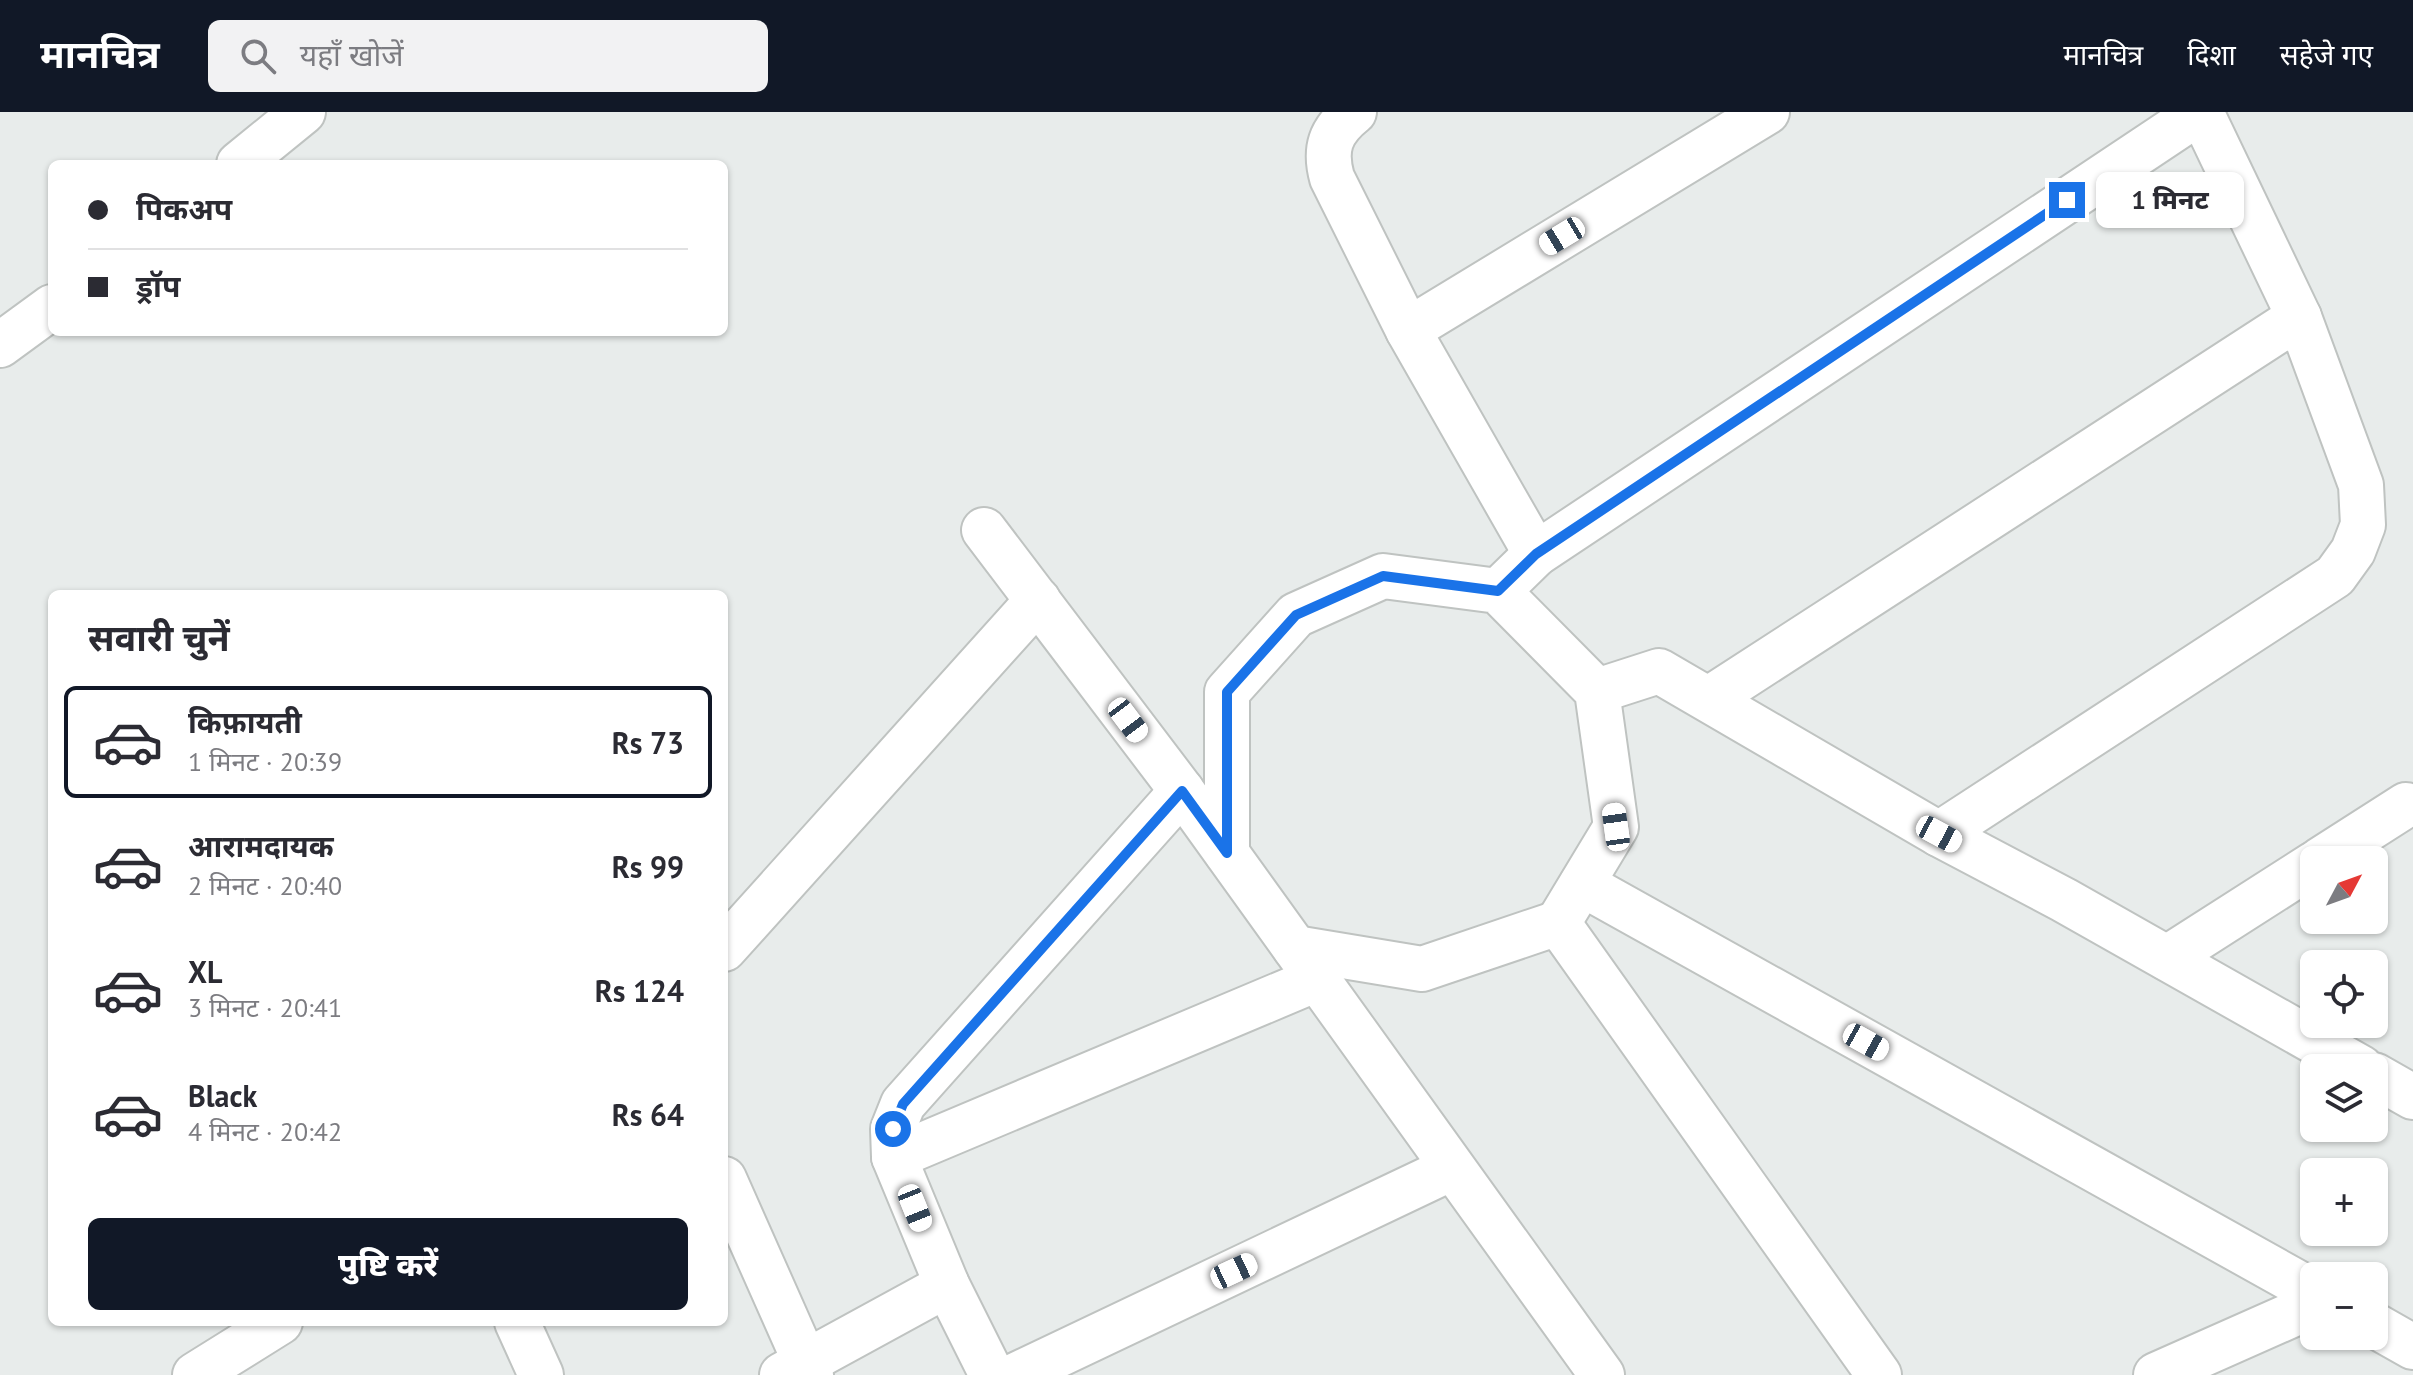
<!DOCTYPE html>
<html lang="hi">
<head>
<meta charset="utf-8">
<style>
	body { margin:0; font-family:"PT Sans","Noto Sans Devanagari",sans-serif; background:#f2f2f3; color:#2b2b33; height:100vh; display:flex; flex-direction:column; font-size:30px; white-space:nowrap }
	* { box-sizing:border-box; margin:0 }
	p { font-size:26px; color:#7c7c81 }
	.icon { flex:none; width:44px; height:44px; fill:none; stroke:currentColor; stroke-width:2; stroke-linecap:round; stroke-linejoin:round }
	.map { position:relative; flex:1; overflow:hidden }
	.sheet { position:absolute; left:48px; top:478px; width:680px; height:736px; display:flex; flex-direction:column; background:#fff; border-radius:12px; box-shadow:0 2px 6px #0004 }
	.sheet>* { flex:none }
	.hud { position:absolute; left:48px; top:48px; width:680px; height:176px; border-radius:12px; box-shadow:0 2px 6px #0004; display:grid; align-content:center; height:176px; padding:0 40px; background:#fff }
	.needle { width:52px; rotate:49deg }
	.controls { position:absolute; left:2300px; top:734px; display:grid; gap:16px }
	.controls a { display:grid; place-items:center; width:88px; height:88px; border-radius:12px; background:#fff; box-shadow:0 2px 6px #0004; font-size:40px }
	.end { position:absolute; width:36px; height:36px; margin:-18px; border:10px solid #1a73e8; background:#fff; box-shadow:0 0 0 4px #fff }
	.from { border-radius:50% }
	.bubble { position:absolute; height:56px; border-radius:12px; background:#fff; box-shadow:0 2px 6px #0004; font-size:26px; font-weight:800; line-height:56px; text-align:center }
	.car { position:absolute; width:24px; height:48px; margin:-24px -12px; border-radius:10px; box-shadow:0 0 6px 2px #0007; background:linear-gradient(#fff 24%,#345 0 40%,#fff 0 76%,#345 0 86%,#fff 0) }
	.hud b { display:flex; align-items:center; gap:28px; height:76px; font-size:30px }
	.hud b+b { border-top:2px solid #e1e1e2 }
	.hud i { width:20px; height:20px; background:#2b2b33 }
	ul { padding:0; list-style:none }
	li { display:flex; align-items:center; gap:24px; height:112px; margin:0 16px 12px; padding:0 24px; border:4px solid transparent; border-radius:12px }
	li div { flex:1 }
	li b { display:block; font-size:30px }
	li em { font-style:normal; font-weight:800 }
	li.current { border-color:#111827 }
	li>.icon { width:72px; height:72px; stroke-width:1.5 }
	h2 { padding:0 40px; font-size:36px; line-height:96px }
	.cta { display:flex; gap:16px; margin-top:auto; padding:16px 40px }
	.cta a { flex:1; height:92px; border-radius:12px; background:#111827; color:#fff; font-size:32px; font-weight:800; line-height:92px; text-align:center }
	header { display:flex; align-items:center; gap:48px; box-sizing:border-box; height:112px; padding:0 40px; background:#111827; color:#fff }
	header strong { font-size:38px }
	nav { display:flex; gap:44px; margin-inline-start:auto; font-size:28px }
	.search { width:560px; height:72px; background:#f2f2f3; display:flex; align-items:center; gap:20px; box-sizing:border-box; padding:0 28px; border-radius:12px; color:#7c7c81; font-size:30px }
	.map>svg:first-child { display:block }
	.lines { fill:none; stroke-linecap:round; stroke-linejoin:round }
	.minor-casing { stroke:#bfc3c1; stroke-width:48 }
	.minor { stroke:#fff; stroke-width:44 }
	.route { stroke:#1a73e8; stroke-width:10 }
</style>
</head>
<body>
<header>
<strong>मानचित्र</strong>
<div class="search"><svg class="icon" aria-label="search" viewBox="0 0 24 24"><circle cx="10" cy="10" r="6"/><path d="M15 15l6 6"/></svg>यहाँ खोजें</div>
<nav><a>मानचित्र</a><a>दिशा</a><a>सहेजे गए</a></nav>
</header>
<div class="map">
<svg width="2413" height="1263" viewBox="0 0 2413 1263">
	<rect width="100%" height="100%" fill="#e8eceb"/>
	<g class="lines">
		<defs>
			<g id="minor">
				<path d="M1354,0C1330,19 1324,37 1332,66L1408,218L1536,442"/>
				<polyline points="239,52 303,0"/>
				<polyline points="1408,218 1767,0"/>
				<polyline points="0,233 52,195"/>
				<polyline points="984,418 1182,679 1602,1263"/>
				<polyline points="1498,479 1536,442 2200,0"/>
				<polyline points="1597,579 1659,559 1939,722 2064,788 2361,956"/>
				<polyline points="1709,587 2299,205"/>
				<polyline points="1939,722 2335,464 2353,439 2363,413 2361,373 2299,205 2201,0"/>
				<polyline points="1227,741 1227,580 1296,503 1383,464 1498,479 1597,579 1616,715 1558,811"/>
				<polyline points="2320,748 2406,693"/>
				<polyline points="1582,772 2314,1180"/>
				<polyline points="1295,836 1422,857 1558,811 1879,1263"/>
				<polyline points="724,837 1038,488"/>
				<polyline points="2167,846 2314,752"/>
				<polyline points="2374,963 2413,985"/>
				<polyline points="894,1045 1317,867"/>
				<polyline points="724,1067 811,1263"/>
				<polyline points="517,1210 541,1263"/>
				<polyline points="2374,1213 2413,1235"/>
				<polyline points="195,1263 280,1210"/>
				<polyline points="782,1263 947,1173"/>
				<polyline points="992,1263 947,1173 894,1045 893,1017 903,992 1182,679"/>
				<polyline points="1016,1263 1452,1056"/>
				<polyline points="2156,1263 2314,1193"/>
			</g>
		</defs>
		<!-- minor casing -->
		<use href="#minor" class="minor-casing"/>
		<!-- minor -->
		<use href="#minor" class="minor"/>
	</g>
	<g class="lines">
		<!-- route -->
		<polyline class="route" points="893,1017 903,992 1182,679 1227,741 1227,580 1296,503 1383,464 1498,479 1536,442 2067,88"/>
	</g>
</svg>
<div class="controls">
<a><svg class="needle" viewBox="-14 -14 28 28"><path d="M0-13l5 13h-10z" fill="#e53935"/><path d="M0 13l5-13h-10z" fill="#7c7c81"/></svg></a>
<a><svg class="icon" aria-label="locate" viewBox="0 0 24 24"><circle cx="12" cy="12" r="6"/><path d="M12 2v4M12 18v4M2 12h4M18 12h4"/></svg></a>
<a><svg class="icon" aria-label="layers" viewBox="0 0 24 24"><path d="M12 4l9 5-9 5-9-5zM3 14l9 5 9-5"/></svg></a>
<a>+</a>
<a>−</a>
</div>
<i class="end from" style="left:893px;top:1017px"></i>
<i class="end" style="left:2067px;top:88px"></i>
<div class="bubble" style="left:2096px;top:60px;width:148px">1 मिनट</div>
<i class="car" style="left:1562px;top:124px;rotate:239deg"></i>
<i class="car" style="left:1128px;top:608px;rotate:143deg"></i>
<i class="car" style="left:1616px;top:715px;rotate:352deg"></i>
<i class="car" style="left:1939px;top:722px;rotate:118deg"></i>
<i class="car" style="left:1866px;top:930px;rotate:119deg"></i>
<i class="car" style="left:915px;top:1096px;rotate:158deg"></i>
<i class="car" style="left:1234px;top:1159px;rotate:65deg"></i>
<div class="hud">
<b><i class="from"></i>पिकअप</b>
<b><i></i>ड्रॉप</b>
</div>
<section class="sheet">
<h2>सवारी चुनें</h2>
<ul>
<li class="current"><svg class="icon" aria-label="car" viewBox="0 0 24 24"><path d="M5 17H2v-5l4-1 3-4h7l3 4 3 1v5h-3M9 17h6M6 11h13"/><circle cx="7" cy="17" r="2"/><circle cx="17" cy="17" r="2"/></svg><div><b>किफ़ायती</b><p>1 मिनट · 20:39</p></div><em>Rs 73</em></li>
<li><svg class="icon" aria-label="car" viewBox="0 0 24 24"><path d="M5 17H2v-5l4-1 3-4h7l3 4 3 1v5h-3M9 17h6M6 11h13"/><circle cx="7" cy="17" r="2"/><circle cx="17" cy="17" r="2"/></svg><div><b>आरामदायक</b><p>2 मिनट · 20:40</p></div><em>Rs 99</em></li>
<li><svg class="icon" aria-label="car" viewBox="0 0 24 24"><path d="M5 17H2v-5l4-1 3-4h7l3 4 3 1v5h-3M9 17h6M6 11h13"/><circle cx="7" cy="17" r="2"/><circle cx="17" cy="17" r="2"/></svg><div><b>XL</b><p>3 मिनट · 20:41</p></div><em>Rs 124</em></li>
<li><svg class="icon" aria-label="car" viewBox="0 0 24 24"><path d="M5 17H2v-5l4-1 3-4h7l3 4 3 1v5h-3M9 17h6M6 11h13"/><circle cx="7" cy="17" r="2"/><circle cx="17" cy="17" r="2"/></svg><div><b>Black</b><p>4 मिनट · 20:42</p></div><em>Rs 64</em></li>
</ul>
<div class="cta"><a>पुष्टि करें</a></div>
</section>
</div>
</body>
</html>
